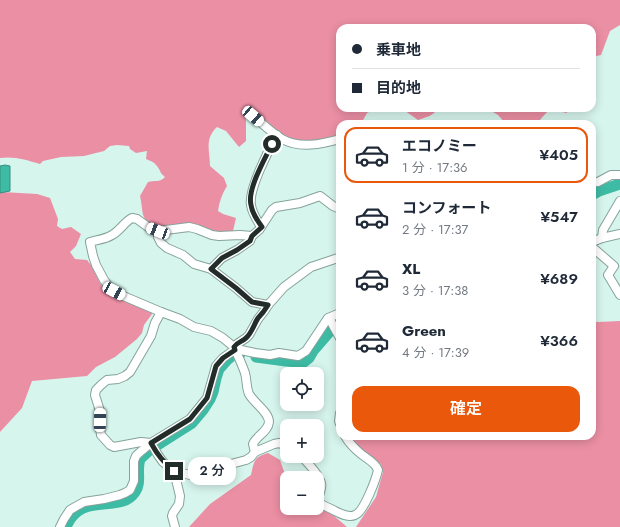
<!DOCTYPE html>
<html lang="ja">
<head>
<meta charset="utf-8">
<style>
	body { margin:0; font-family:Jost,"Noto Sans JP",sans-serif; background:#f2f2f3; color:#1f2937; height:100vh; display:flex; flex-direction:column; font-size:15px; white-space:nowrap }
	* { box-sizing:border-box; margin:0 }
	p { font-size:13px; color:#747a83 }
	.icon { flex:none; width:22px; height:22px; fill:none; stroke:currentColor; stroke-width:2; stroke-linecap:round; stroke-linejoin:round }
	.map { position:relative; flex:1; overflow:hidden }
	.sheet { position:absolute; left:336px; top:120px; width:260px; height:320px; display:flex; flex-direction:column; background:#fff; border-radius:12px; box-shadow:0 2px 10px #0003 }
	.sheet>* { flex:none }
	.hud { position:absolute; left:336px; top:24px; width:260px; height:88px; border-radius:12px; box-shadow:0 2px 10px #0003; display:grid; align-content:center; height:88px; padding:0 16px; background:#fff }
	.fabs { position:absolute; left:280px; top:367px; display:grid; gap:8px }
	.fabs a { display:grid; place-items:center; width:44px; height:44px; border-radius:8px; background:#fff; box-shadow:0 2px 10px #0003; font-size:20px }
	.end { position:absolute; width:18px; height:18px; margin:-9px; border:5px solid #222d2a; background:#fff; box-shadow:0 0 0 2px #fff }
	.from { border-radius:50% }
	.bubble { position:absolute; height:28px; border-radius:12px; background:#fff; box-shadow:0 2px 10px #0003; font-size:13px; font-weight:600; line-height:28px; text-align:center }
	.car { position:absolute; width:12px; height:24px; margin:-12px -6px; border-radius:5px; box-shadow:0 0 3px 1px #0007; background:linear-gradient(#fff 24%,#345 0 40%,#fff 0 76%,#345 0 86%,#fff 0) }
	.hud b { display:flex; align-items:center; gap:14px; height:38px; font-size:15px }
	.hud b+b { border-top:1px solid #e0e1e3 }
	.hud i { width:10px; height:10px; background:#1f2937 }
	ul { padding:7px 0 0; list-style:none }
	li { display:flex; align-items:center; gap:12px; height:56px; margin:0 8px 6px; padding:0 8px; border:2px solid transparent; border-radius:12px }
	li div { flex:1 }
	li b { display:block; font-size:15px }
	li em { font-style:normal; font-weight:600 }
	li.selected { border-color:#ea580c }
	li>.icon { width:36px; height:36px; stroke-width:1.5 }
	.cta { display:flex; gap:8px; margin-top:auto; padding:8px 16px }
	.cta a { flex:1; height:46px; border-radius:12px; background:#ea580c; color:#fff; font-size:16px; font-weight:600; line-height:46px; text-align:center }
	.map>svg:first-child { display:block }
	.forest { fill:#eb8fa4 }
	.water { fill:#3ebba4; stroke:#36907f }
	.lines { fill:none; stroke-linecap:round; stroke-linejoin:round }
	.river { stroke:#3ebba4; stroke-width:11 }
	.minor-casing { stroke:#86a39b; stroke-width:10 }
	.minor { stroke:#fff; stroke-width:8 }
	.route { stroke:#222d2a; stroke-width:5 }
</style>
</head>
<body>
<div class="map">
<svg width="620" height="527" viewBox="0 0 620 527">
	<rect width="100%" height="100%" fill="#d6f5ed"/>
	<!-- forest -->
	<g class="forest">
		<path d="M0,0H620V25L610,31L601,55L592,57V28H340V108H377L367,113L361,124H340V137C325,138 301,144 287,137C272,130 261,116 245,111L246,121V141L239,147L226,131L217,127C204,139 210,152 210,166L224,178L227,186C222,194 219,202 218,211L223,214L236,218L233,231L216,233L159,227C139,222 144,212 140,196L148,182C154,180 160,183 165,177C159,172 161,171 157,166C154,162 151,161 146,159L147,151L136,153L130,149L129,146L117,145L110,146L104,151L84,156L61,157L43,161L40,164C27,160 14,156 0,158Z"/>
		<path d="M401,108H438C434,116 426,117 418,120Z"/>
		<polygon points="486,108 567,108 567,113 552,110 547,112 539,121 533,124 506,124 498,115"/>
		<polygon points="0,190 2,192 37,194 50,198 58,219 57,226 62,229 71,227 81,234 76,246 70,252 75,259 87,260 91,265 101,285 109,293 117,292 151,307 152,314 144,325 142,333 137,339 115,357 96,367 87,376 32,381 22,408 0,432"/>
		<path d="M592,321L598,322L620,321V527H356L376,497L383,472L381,464C369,458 358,448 351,436H592Z"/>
		<path d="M268,453L280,460L286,477L287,478V508H317V507L333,515L347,527H189L210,504L251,475C254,461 254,457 268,453Z"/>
	</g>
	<!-- water -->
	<polygon class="water" points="5,165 10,166 10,191 0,193 0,166"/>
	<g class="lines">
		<!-- river -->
		<g class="river">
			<polyline points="592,195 599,191 620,184"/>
			<polyline points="256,357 286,361 298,362 304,362 309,358 313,351 332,329 340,324"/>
			<path d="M66,527C81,490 120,515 135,492C142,483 136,470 140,459L151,449L192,423L203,410L210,399L213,392L216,378L219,369L227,360L233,355L240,354"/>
		</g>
		<defs>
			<g id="minor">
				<path d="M253,116C263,124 272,133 282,139C300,149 322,144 340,139"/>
				<polyline points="598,182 611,175 620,175"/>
				<path d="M261,227C257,220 252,213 251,205C248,190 269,149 277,135"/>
				<polyline points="158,231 189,227 197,229 212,235 219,236 240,235 252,236"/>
				<polyline points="602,238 603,230 620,201"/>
				<polyline points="592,242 602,238 620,234"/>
				<polyline points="592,247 614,266 608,275 620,295"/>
				<polyline points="211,269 222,258 237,250 250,241 252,236 259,230 272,210 276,207 300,203 320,196 333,206 340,209"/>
				<polyline points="161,312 155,323 151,336 130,372 125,376 118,379 107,380 101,385 96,390 95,395 100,411 100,428 101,435 110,445 114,447 141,442 151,443 158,455 163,462 174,471 190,475 246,460 251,457 255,452 274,444 279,443 287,446"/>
				<polyline points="329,318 340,338"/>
				<path d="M234,347L223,338L211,331L194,327L180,319L161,312L121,295L110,288L104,280L96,265L93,256L90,242C97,240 106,239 112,235C120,231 124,222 132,218L137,219L148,227L158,231V237L161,243L167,248L183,255L194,264L211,269L236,288L252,302L268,305"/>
				<polyline points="340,413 339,421 340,424"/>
				<path d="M255,452L253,444C256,436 268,432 269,422C269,412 254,403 249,394C246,387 247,380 245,373C242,364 238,356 234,347V346L246,338L249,335L258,319L265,310L268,305L284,287L311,267L338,258L340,257"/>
				<path d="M301,456C307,462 319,475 321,483C323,489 317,496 319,501C321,506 331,508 335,511C341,514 349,518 355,515C364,512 376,479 378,470C375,462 367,459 361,454C355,449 349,443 345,436"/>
				<polyline points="174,471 180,496 179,504 173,513 172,516 175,527"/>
				<polyline points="60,527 64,519 70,510 75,507 84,502 104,499 120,495 125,493 130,490 134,481 134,461 136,456 139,453 151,443 190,419 207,398 216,366 223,358 230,353 235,350 241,350 255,353 270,355 279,353 298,356 306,351 328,318 340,313"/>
			</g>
		</defs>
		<!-- minor casing -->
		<use href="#minor" class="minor-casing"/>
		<!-- minor -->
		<use href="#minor" class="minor"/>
	</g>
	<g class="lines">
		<!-- route -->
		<path class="route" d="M174,471C163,461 158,456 151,443L190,419L207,398L216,366L223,358L235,350L234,347C237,342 242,342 246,338C252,333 254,324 258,318C262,314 265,310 268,305L252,302L236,288L211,269L222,258L237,250L250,241L252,236L262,227C257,220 252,213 251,205C247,189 265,159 272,144"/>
	</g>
</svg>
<div class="fabs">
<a><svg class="icon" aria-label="locate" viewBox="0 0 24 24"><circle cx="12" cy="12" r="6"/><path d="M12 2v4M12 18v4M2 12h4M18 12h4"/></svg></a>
<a>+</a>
<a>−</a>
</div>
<i class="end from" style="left:272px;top:144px"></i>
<i class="end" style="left:174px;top:471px"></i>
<div class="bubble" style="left:188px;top:457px;width:48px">2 分</div>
<i class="car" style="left:253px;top:116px;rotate:131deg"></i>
<i class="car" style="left:158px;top:231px;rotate:291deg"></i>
<i class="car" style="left:114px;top:291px;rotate:118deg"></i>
<i class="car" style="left:100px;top:420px;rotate:1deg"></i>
<div class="hud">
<b><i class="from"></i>乗車地</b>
<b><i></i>目的地</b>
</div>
<section class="sheet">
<ul>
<li class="selected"><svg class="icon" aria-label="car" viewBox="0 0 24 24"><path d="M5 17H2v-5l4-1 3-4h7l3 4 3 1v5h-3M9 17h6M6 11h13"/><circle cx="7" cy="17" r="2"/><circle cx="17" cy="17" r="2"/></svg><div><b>エコノミー</b><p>1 分 · 17:36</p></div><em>¥405</em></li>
<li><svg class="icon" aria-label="car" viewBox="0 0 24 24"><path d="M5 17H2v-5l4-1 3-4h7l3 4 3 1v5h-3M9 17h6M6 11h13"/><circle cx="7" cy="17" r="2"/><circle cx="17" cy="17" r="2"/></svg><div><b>コンフォート</b><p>2 分 · 17:37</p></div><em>¥547</em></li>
<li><svg class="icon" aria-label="car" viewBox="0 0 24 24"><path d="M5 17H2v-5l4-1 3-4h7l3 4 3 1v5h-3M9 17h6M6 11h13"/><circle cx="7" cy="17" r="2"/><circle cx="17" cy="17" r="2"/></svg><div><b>XL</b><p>3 分 · 17:38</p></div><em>¥689</em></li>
<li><svg class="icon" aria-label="car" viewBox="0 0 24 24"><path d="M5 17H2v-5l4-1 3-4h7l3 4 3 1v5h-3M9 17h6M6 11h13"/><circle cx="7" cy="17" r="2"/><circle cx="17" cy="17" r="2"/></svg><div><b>Green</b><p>4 分 · 17:39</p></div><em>¥366</em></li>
</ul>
<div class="cta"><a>確定</a></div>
</section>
</div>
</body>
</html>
